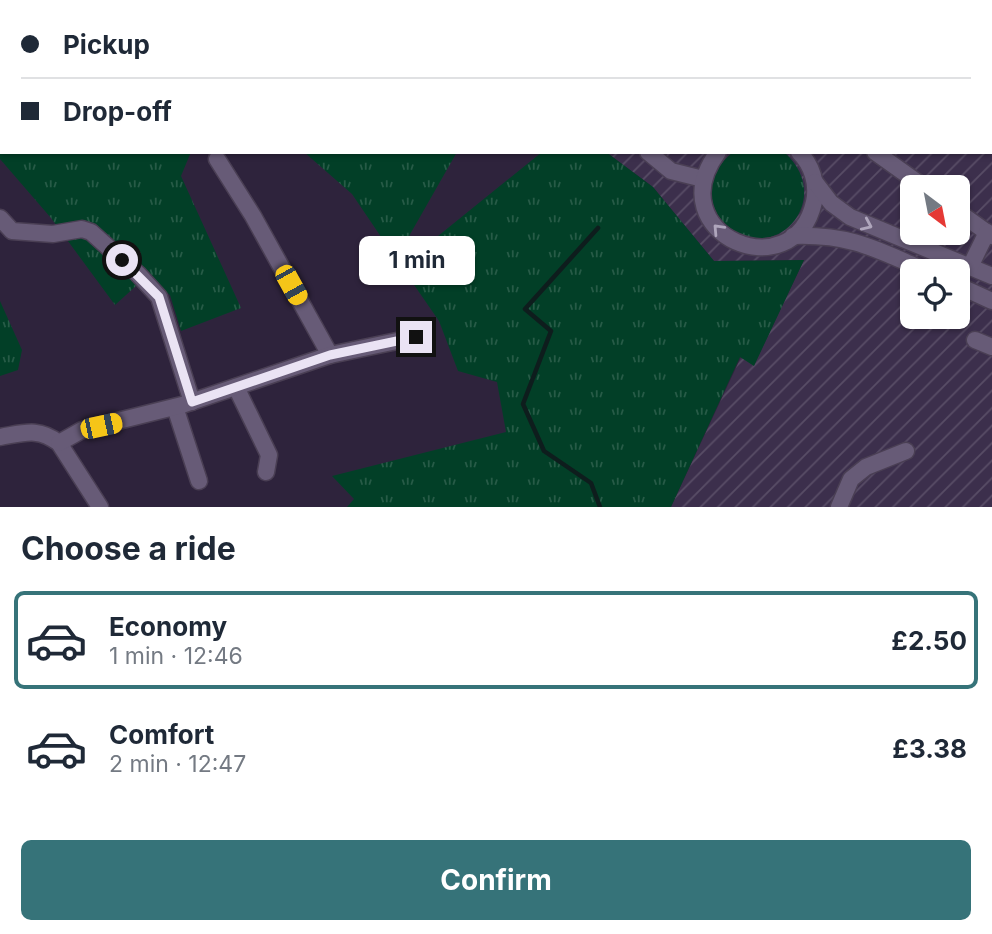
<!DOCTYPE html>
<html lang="en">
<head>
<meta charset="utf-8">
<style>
	body { margin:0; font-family:Inter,sans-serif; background:#f6f6f7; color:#1f2937; height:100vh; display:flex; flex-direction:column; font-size:26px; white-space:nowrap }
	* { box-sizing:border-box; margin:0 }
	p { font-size:23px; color:#747a83 }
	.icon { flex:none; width:38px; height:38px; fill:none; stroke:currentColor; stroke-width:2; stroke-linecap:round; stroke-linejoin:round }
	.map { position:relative; height:507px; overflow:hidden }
	.panel { display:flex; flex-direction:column; background:#fff; flex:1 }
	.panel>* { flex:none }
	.top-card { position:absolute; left:0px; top:0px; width:992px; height:154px; box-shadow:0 2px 5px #0004; display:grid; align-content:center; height:154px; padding:0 21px; background:#fff }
	.needle { width:46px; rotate:148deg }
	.controls { position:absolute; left:900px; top:175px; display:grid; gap:14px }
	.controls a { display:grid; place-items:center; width:70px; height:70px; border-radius:10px; background:#fff; box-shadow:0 2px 5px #0004; font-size:35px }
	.end { position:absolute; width:32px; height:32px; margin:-16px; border:9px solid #eae3f4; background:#111; box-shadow:0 0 0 4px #111 }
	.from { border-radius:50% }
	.bubble { position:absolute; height:49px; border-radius:10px; background:#fff; box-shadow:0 2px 5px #0004; font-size:23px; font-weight:700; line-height:49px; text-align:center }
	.car { position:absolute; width:21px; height:42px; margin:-21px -10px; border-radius:9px; box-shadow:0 0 5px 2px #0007; background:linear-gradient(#f5c518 24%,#345 0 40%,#f5c518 0 76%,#345 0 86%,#f5c518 0) }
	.top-card b { display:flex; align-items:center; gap:24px; height:66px; font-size:26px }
	.top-card b+b { border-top:2px solid #e0e1e3 }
	.top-card i { width:18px; height:18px; background:#1f2937 }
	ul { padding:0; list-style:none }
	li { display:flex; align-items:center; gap:21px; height:98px; margin:0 14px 10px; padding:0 7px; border:4px solid transparent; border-radius:10px }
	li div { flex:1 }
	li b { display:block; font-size:26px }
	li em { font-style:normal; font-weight:700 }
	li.on { border-color:#367379 }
	li>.icon { width:63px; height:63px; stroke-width:1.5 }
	h2 { padding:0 21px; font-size:32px; line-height:84px }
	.action { display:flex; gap:14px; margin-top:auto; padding:14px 21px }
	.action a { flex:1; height:80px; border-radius:10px; background:#367379; color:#fff; font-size:28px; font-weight:700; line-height:80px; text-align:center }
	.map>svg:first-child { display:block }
	.industrial { fill:url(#industrial-furrows); fill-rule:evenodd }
	.grass { fill:url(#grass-tufts) }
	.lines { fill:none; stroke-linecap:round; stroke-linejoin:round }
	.stream { stroke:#0e1d1d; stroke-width:4.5 }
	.minor-casing { stroke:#4a3f54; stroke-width:19 }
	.minor { stroke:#675b77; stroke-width:16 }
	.oneway { stroke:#afa6bc }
	.route { stroke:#eae3f4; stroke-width:9 }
</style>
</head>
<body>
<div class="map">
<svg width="992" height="507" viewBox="0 0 992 507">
	<defs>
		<pattern id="industrial-furrows" width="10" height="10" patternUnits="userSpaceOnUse" patternTransform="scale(1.75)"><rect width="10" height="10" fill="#3c2f4c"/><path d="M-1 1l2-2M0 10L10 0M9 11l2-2" fill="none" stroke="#584d66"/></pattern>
		<pattern id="grass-tufts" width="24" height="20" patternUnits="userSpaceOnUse" patternTransform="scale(1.75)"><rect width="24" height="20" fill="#023f27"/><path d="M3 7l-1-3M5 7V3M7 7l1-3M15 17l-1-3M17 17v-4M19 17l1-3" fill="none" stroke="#275b47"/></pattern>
	</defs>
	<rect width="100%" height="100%" fill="#2e233c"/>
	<!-- industrial -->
	<path class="industrial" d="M399,0H992V507H671L741,357L754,365L804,260L714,261L653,187L606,152H990V2ZM912,187H957V233H912ZM912,271H957V317H912Z"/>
	<!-- grass -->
	<g class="grass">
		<polygon points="0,0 399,0 402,2 2,2 2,152 191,152 181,176 241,308 181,331 170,295 147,276 115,305 51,218 0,159"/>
		<polygon points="304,152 457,152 396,259 352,194"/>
		<polygon points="542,152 606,152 653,187 714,261 804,260 754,366 740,357 671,507 347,507 354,499 332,476 506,432 497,382 458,371 439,321 401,266"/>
		<path d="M733,152H784C834,196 781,262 733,230C722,223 714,212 712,199C709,180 718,164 733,152Z"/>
		<polygon points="0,301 22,350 18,370 0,376"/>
	</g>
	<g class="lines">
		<!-- stream -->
		<polyline class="stream" points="598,228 525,309 551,331 523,404 544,451 591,483 600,507"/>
		<defs>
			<g id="minor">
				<polyline points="649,2 649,0"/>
				<polyline points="907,2 908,0"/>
				<polyline points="942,2 943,0"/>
				<polyline points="648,152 671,171 703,179"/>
				<path d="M718,152C657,235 794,291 814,202C818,184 812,165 799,152"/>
				<polyline points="875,152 924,187"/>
				<polyline points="217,159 253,216 330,355"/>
				<polyline points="815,182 831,203 850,217 992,276"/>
				<polyline points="957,211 992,236"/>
				<polyline points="0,218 12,231 53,234 82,229 91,232 138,274 159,297 192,402"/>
				<path d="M793,236C850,234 876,249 926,271"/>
				<polyline points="970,267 987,232"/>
				<polyline points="957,285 992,301"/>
				<polyline points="975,340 992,347"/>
				<polyline points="236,387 269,455 266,472"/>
				<polyline points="175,407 199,481"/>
				<path d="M0,437C24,433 38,427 59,443L100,507"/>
				<polyline points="59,443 82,430 182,405 330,355 416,337"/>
				<polyline points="839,507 851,479 866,467 906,451"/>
			</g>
		</defs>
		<!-- minor casing -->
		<use href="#minor" class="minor-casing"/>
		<!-- minor -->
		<use href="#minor" class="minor"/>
	</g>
	<!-- one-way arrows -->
	<defs><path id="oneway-chevron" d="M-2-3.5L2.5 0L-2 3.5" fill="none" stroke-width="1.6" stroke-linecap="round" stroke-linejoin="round" transform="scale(1.75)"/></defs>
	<g class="oneway">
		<use href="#oneway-chevron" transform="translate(867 225) rotate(24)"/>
		<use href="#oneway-chevron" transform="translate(718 229) rotate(-133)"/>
	</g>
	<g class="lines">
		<!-- route -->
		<polyline class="route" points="122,260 159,297 192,402 330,355 416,337"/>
	</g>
</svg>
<div class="controls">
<a><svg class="needle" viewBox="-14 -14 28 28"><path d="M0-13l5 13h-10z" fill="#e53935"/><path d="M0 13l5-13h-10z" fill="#747a83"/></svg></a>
<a><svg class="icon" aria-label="locate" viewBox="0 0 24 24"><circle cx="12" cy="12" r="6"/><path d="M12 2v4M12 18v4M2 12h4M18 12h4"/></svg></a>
</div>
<i class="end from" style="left:122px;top:260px"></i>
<i class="end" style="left:416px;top:337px"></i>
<div class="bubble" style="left:359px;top:236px;width:116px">1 min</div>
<i class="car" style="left:291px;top:285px;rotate:151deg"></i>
<i class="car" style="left:101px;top:426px;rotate:78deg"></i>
<div class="top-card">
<b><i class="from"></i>Pickup</b>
<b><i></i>Drop-off</b>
</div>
</div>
<section class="panel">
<h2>Choose a ride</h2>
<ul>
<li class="on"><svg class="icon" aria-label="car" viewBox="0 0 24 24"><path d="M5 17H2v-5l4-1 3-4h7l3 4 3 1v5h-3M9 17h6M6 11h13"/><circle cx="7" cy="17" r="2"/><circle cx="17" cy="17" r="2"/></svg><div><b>Economy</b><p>1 min · 12:46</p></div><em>£2.50</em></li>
<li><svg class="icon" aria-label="car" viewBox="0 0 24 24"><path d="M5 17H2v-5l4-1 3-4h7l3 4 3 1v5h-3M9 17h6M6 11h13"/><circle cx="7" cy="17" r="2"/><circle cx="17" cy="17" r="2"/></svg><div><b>Comfort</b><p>2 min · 12:47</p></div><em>£3.38</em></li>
</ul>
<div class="action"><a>Confirm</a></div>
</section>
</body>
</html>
